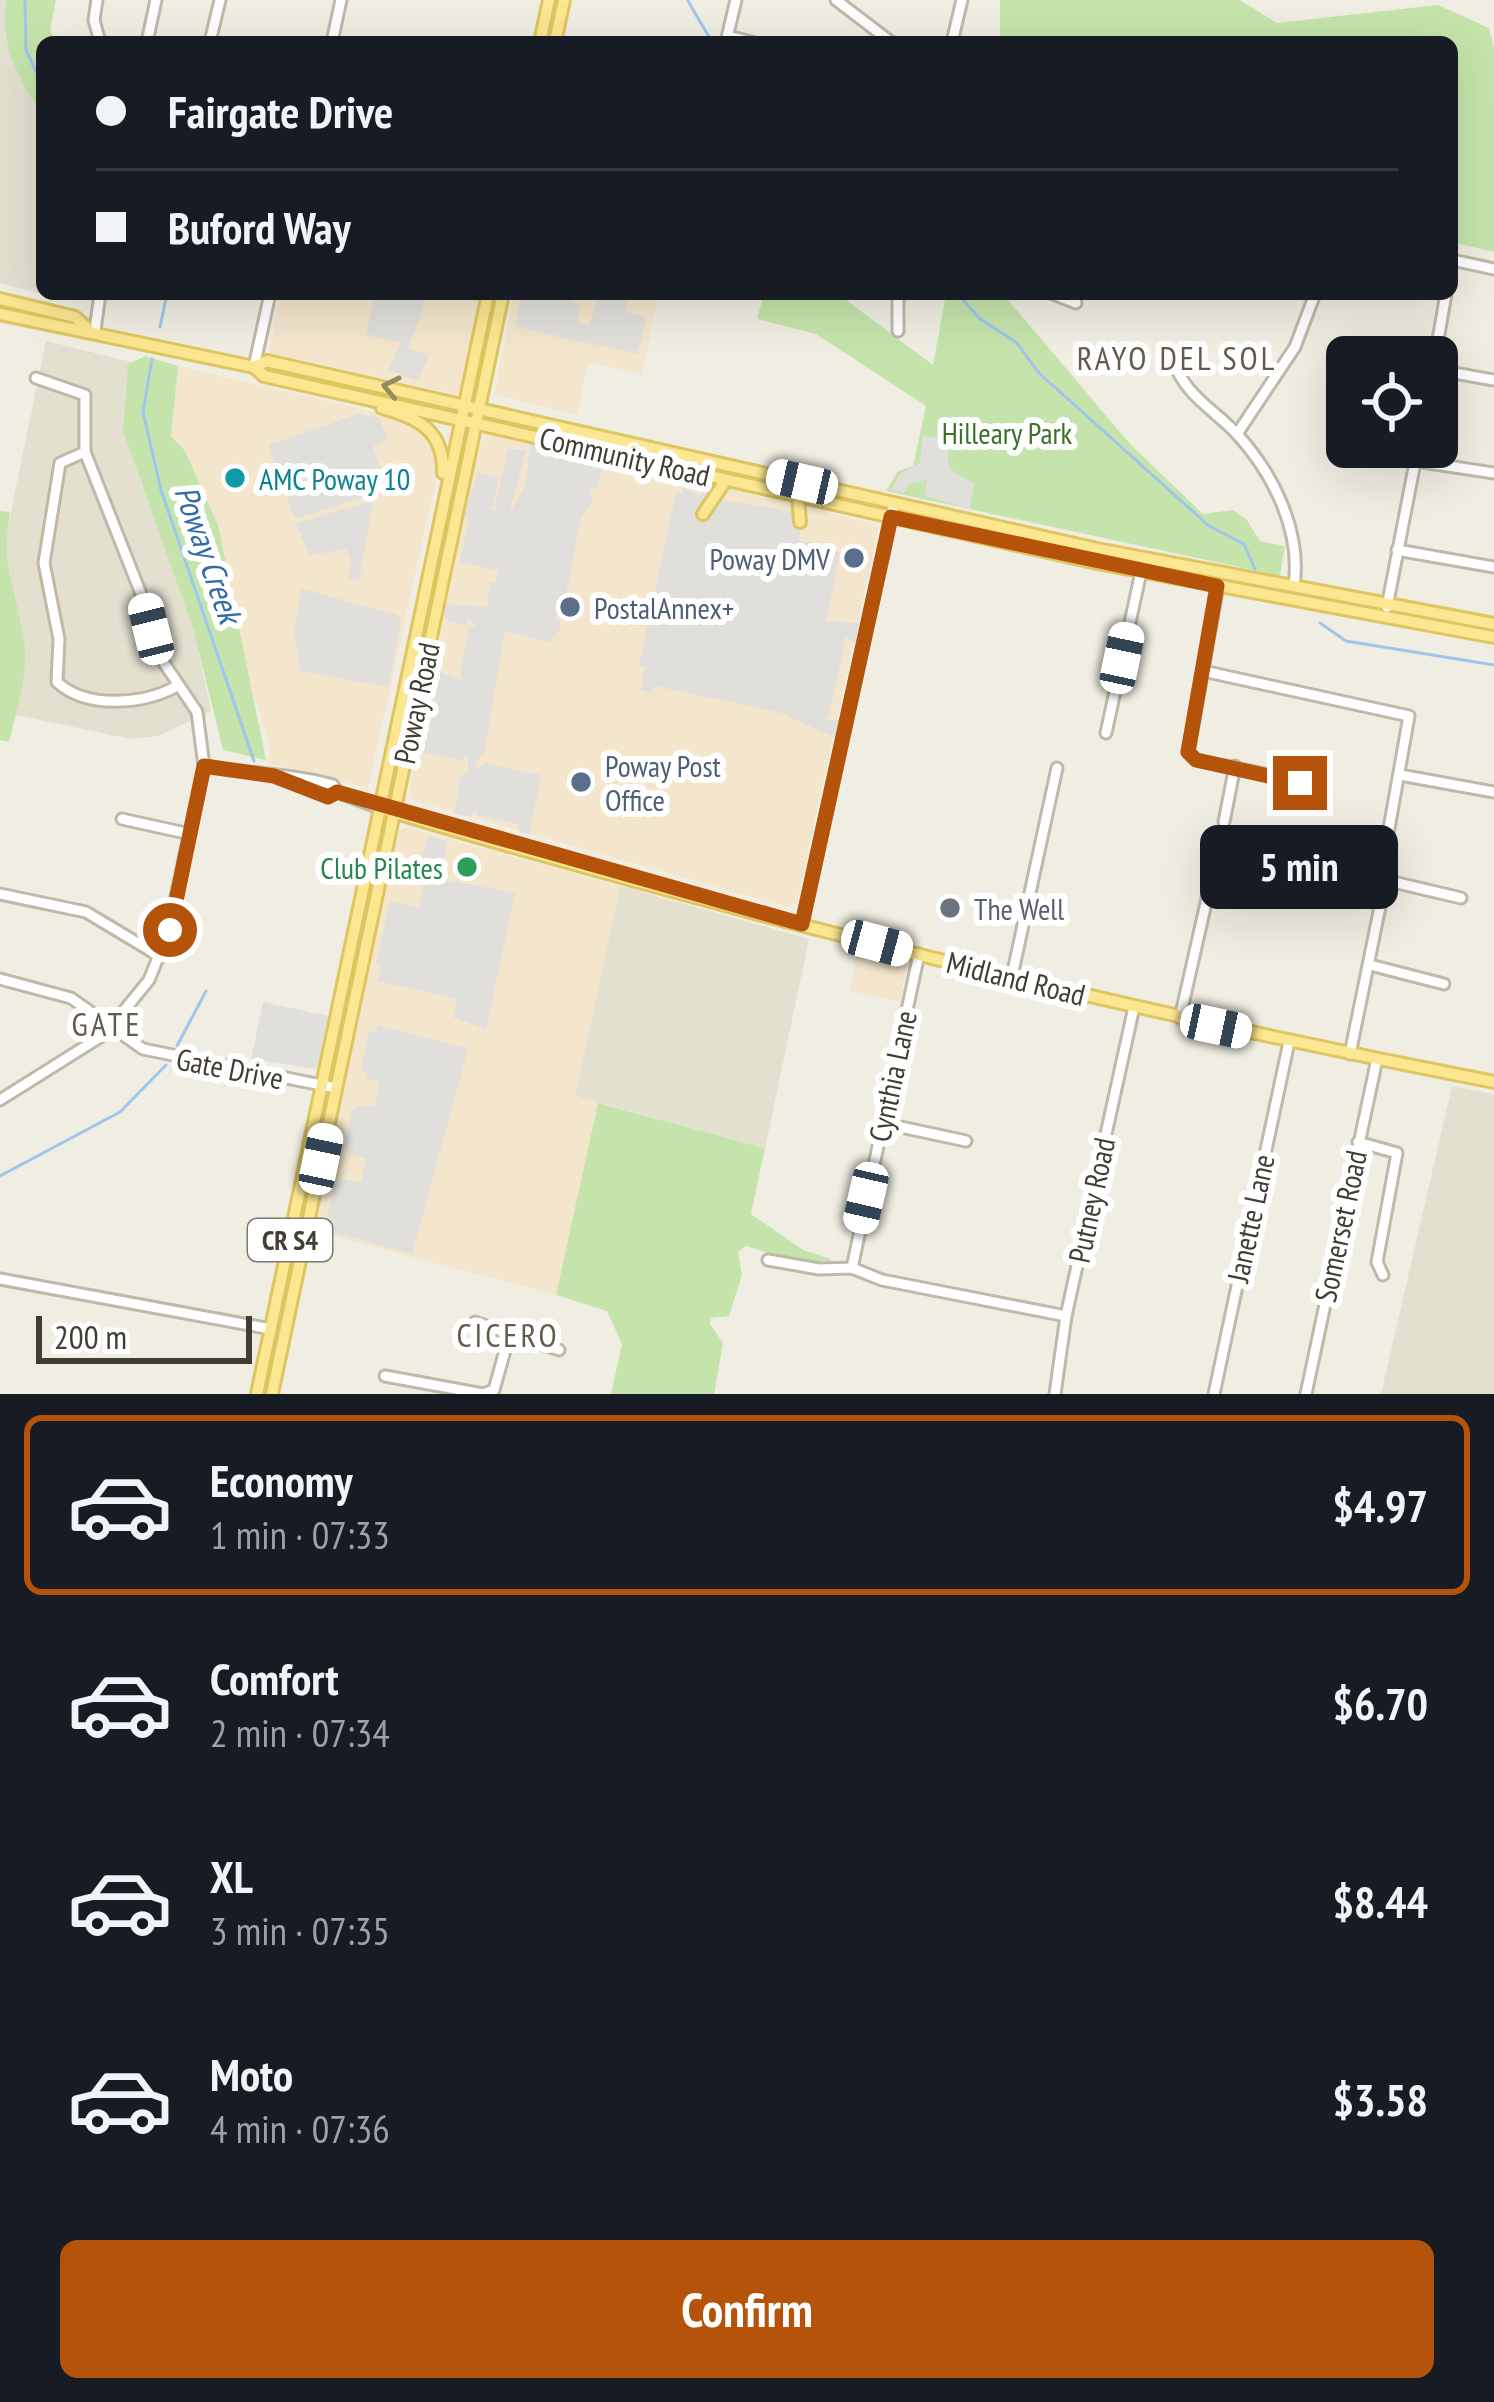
<!DOCTYPE html>
<html lang="en">
<head>
<meta charset="utf-8">
<style>
	body { margin:0; font-family:"PT Sans Narrow",sans-serif; background:#242831; color:#f1f3f6; height:100vh; display:flex; flex-direction:column; font-size:45px; white-space:nowrap }
	* { box-sizing:border-box; margin:0 }
	p { font-size:39px; color:#9ea1a6 }
	.icon { flex:none; width:66px; height:66px; fill:none; stroke:currentColor; stroke-width:2; stroke-linecap:round; stroke-linejoin:round }
	.map { position:relative; height:1394px; overflow:hidden }
	.sheet { display:flex; flex-direction:column; background:#171b24; flex:1 }
	.sheet>* { flex:none }
	.hud { position:absolute; left:36px; top:36px; width:1422px; height:264px; border-radius:18px; box-shadow:0 12px 48px #0002; display:grid; align-content:center; height:264px; padding:0 60px; background:#171b24 }
	.controls { position:absolute; left:1326px; top:336px; display:grid; gap:24px }
	.controls a { display:grid; place-items:center; width:132px; height:132px; border-radius:18px; background:#171b24; box-shadow:0 12px 48px #0002; font-size:60px }
	.scale { position:absolute; left:36px; bottom:30px; width:216px; box-sizing:border-box; padding-left:12px; border:6px solid #423d33; border-top:0; font-size:33px; line-height:42px; white-space:nowrap; color:#423d33; -webkit-text-stroke:9px #fff; paint-order:stroke }
	.end { position:absolute; width:54px; height:54px; margin:-27px; border:15px solid #b45309; background:#fff; box-shadow:0 0 0 6px #fff }
	.from { border-radius:50% }
	.bubble { position:absolute; height:84px; border-radius:18px; background:#171b24; box-shadow:0 12px 48px #0002; font-size:39px; font-weight:600; line-height:84px; text-align:center }
	.car { position:absolute; width:36px; height:72px; margin:-36px -18px; border-radius:15px; box-shadow:0 0 9px 3px #0007; background:linear-gradient(#fff 24%,#345 0 40%,#fff 0 76%,#345 0 86%,#fff 0) }
	.hud b { display:flex; align-items:center; gap:42px; height:114px; font-size:45px }
	.hud b+b { border-top:3px solid #363941 }
	.hud i { width:30px; height:30px; background:#f1f3f6 }
	ul { padding:21px 0 0; list-style:none }
	li { display:flex; align-items:center; gap:36px; height:180px; margin:0 24px 18px; padding:0 36px; border:6px solid transparent; border-radius:18px }
	li div { flex:1 }
	li b { display:block; font-size:45px }
	li em { font-style:normal; font-weight:600 }
	li.on { border-color:#b45309 }
	li>.icon { width:108px; height:108px; stroke-width:1.5 }
	.primary-button { display:flex; gap:24px; margin-top:auto; padding:24px 60px }
	.primary-button a { flex:1; height:138px; border-radius:18px; background:#b45309; color:#fff; font-size:48px; font-weight:600; line-height:138px; text-align:center }
	.map>svg:first-child { display:block }
	.residential { fill:#e4e0d0 }
	.commercial { fill:#f3e6cd }
	.green { fill:#c5e4ab }
	.parking { fill:#e1dfdb }
	.lines { fill:none; stroke-linecap:round; stroke-linejoin:round }
	.stream { stroke:#9fc5ed; stroke-width:3 }
	.minor-casing { stroke:#beb9a8; stroke-width:15 }
	.major-casing { stroke:#dfc562; stroke-width:16 }
	.minor { stroke:#fff; stroke-width:9 }
	.major { stroke:#fbe791; stroke-width:10 }
	.oneway { stroke:#958a5d }
	.route { stroke:#b45309; stroke-width:15 }
	.culture-dot { fill:#0f9aa8; stroke:#fff; stroke-width:4.5 }
	.service-dot { fill:#5c6f8a; stroke:#fff; stroke-width:4.5 }
	.leisure-dot { fill:#2e9e5b; stroke:#fff; stroke-width:4.5 }
	.worship-dot { fill:#6b7280; stroke:#fff; stroke-width:4.5 }
	.labels { text-anchor:middle; dominant-baseline:central; stroke-width:12; stroke-linejoin:round; paint-order:stroke }
	.shield { fill:#fff; stroke:#7b7770; stroke-width:3 }
	.shield-label { font-size:27px; font-weight:bold; fill:#423d33 }
	.park-label { font-size:30px; fill:#3d7029; stroke:#fff }
	.street-label { font-size:30px; fill:#423d33; stroke:#fff }
	.culture-label { font-size:30px; fill:#0d838f; stroke:#fff; text-anchor:start }
	.service-label { font-size:30px; fill:#4e5e75; stroke:#fff; text-anchor:start }
	.leisure-label { font-size:30px; fill:#27864d; stroke:#fff; text-anchor:end }
	.worship-label { font-size:30px; fill:#5b616d; stroke:#fff; text-anchor:start }
	.neighbourhood-label { font-size:33px; letter-spacing:3px; fill:#645c4b; stroke:#fff }
	.water-label { font-size:33px; font-style:italic; fill:#316ba9; stroke:#fff }
</style>
</head>
<body>
<div class="map">
<svg width="1494" height="1394" viewBox="0 0 1494 1394">
	<rect width="100%" height="100%" fill="#f0eee2"/>
	<!-- residential -->
	<g class="residential">
		<polygon points="0,0 7,0 42,111 42,294 0,283"/>
		<polygon points="46,341 131,362 126,389 138,475 190,612 211,711 158,736 131,739 16,715 24,643 2,555"/>
		<polygon points="620,886 809,939 765,1148 575,1096"/>
		<polygon points="1452,1086 1494,1094 1494,1394 1381,1394"/>
	</g>
	<!-- commercial -->
	<g class="commercial">
		<polygon points="280,294 482,294 460,395 269,353"/>
		<polygon points="514,294 636,294 657,300 642,374 588,362 577,415 494,395"/>
		<polygon points="178,366 405,419 425,430 435,447 438,471 368,788 268,763 271,748 171,436"/>
		<polygon points="489,432 875,524 878,530 797,903 787,907 408,799 477,450"/>
		<polygon points="406,827 620,886 575,1095 598,1103 556,1295 314,1231 398,832"/>
		<polygon points="857,953 908,965 900,1002 849,991"/>
	</g>
	<!-- green -->
	<g class="green">
		<path d="M6,0H56L50,30L55,42H42V114C17,76 0,46 6,0Z"/>
		<polygon points="1000,0 1240,0 1277,23 1438,5 1489,28 1494,48 1494,252 1452,242 1452,42 1000,42"/>
		<polygon points="764,294 838,294 933,365 946,294 1003,294 1130,444 1203,514 1233,510 1247,520 1260,541 1285,546 1280,576 886,491 898,471 913,466 926,406 816,334 757,319"/>
		<polygon points="145,356 178,366 171,436 185,451 218,525 266,760 223,750 193,628 123,431 128,364"/>
		<path d="M0,511L10,512C0,570 16,586 24,640C29,674 17,709 9,742L0,740Z"/>
		<polygon points="598,1103 765,1148 751,1214 803,1250 831,1259 830,1265 798,1262 746,1246 738,1252 742,1275 729,1316 711,1318 710,1324 723,1343 714,1394 611,1394 622,1344 607,1311 556,1295"/>
	</g>
	<!-- parking -->
	<g class="parking">
		<polygon points="375,294 428,294 408,349 429,355 418,381 389,370 403,336 399,342 366,335"/>
		<polygon points="521,294 559,295 580,305 578,322 589,325 599,295 628,295 625,311 646,318 638,354 515,327"/>
		<polygon points="358,414 379,418 388,438 373,447 381,471 376,493 295,519 269,445"/>
		<polygon points="923,435 947,440 949,469 974,484 970,509 925,496 927,480 908,484 904,493 891,490 901,473 920,463"/>
		<polygon points="530,441 545,445 548,459 552,453 580,459 582,465 588,454 597,456 595,467 602,466 598,488 590,490 593,502 581,517 563,610 553,619 561,621 559,631 549,643 505,631 484,752 475,763 478,769 485,763 541,775 529,835 518,831 519,824 478,816 475,811 470,817 454,814 461,775 468,774 468,756 462,760 416,752 433,669 464,682 460,674 469,628 476,625 467,619 468,625 450,622 443,615 445,604 487,607 490,582 496,582 499,565 497,570 460,562 469,518 463,517 478,473 499,477 493,508 486,507 494,511 508,449 526,450 509,514 526,484"/>
		<polygon points="701,480 723,485 714,499 803,513 799,542 829,543 828,548 840,553 826,621 859,623 855,643 846,637 829,716 823,719 839,720 835,738 781,713 655,686 652,692 641,690 645,666 639,666 676,492 682,493 683,487 701,497"/>
		<polygon points="373,500 359,581 348,579 352,562 346,549 310,555 296,524"/>
		<polygon points="302,589 397,615 401,621 388,687 300,671 294,629"/>
		<polygon points="428,836 447,841 441,879 515,893 486,1030 453,1017 457,999 378,981 382,965 376,963 390,902 419,907 425,877 417,874"/>
		<polygon points="263,1002 328,1016 317,1069 251,1059"/>
		<polygon points="378,1025 468,1049 412,1254 331,1232 333,1223 326,1222 334,1185 341,1179 361,1182 366,1159 349,1155 344,1147 352,1110 360,1105 374,1107 380,1082 365,1078 366,1072 361,1070 369,1031 376,1032"/>
	</g>
	<g class="lines">
		<!-- stream -->
		<g class="stream">
			<polyline points="25,0 26,50 42,84"/>
			<polyline points="688,1 712,42"/>
			<polyline points="958,294 980,319 1016,342 1039,373 1209,526 1244,544 1255,569"/>
			<polyline points="160,327 167,294"/>
			<polyline points="152,359 143,412 161,490 254,761"/>
			<polyline points="1320,623 1346,641 1494,665"/>
			<polyline points="177,1046 206,991"/>
			<polyline points="0,1176 120,1112 166,1065"/>
		</g>
		<defs>
			<g id="minor">
				<polyline points="97,0 94,20 100,42"/>
				<polyline points="836,0 891,42"/>
				<polyline points="728,36 752,42"/>
				<polyline points="147,42 156,0"/>
				<polyline points="210,42 220,0"/>
				<polyline points="332,42 341,0"/>
				<polyline points="726,42 736,0"/>
				<polyline points="952,42 962,0"/>
				<polyline points="1452,260 1494,269"/>
				<polyline points="1053,294 1076,303"/>
				<polyline points="95,330 100,294"/>
				<polyline points="898,331 898,294"/>
				<polyline points="1435,357 1446,294"/>
				<polyline points="254,367 270,294"/>
				<polyline points="1437,370 1494,380"/>
				<path d="M1178,372C1191,398 1216,412 1236,433C1273,473 1302,531 1294,586"/>
				<polyline points="1237,434 1295,347 1315,294"/>
				<path d="M85,452L60,463L44,563L59,639L57,682C87,710 145,704 177,686"/>
				<polyline points="1415,461 1494,473"/>
				<polyline points="1397,550 1494,567"/>
				<polyline points="1218,586 1188,752 1196,760 1294,780 1308,790"/>
				<polyline points="1387,607 1418,447"/>
				<polyline points="1203,671 1409,716 1385,851 1385,882 1350,1054"/>
				<polyline points="1106,733 1141,572"/>
				<path d="M204,766C248,774 290,773 333,785L337,792L379,808"/>
				<polyline points="1400,775 1494,792"/>
				<polyline points="274,776 329,797 337,792"/>
				<polyline points="122,819 190,834"/>
				<polyline points="1224,822 1235,766"/>
				<polyline points="1351,872 1461,898"/>
				<polyline points="0,894 86,912 161,957"/>
				<polyline points="802,924 894,504"/>
				<polyline points="1370,965 1444,984"/>
				<polyline points="1012,976 1057,768"/>
				<polyline points="0,979 71,998 143,1049 336,1088"/>
				<polyline points="1180,1018 1220,841"/>
				<polyline points="0,1100 105,1034 149,980 169,930 204,766 197,712 158,654 145,604 85,452 85,395 36,378"/>
				<polyline points="882,1123 966,1141"/>
				<polyline points="1358,1142 1397,1153 1377,1262 1383,1275"/>
				<polyline points="768,1260 819,1269 852,1268 882,1280 1066,1316"/>
				<polyline points="852,1268 919,954"/>
				<polyline points="0,1279 271,1329"/>
				<polyline points="475,1322 559,1350"/>
				<polyline points="385,1376 483,1394 494,1390 509,1336"/>
				<polyline points="1055,1394 1066,1316 1134,1007"/>
				<polyline points="1214,1394 1289,1042"/>
				<polyline points="1306,1394 1377,1059"/>
			</g>
			<g id="major">
				<polyline points="540,42 549,0"/>
				<polyline points="555,42 564,0"/>
				<polyline points="0,299 75,317 88,329"/>
				<polyline points="0,314 254,367 264,376 1097,563 1494,637"/>
				<polyline points="254,367 267,361 1097,549 1494,624"/>
				<path d="M382,408C419,418 444,431 443,473"/>
				<polyline points="798,496 800,522"/>
				<polyline points="703,514 726,480"/>
				<path d="M379,808C746,917 1119,1009 1494,1082"/>
				<polyline points="257,1394 488,294"/>
				<polyline points="272,1394 503,294"/>
			</g>
		</defs>
		<!-- minor casing -->
		<use href="#minor" class="minor-casing"/>
		<!-- major casing -->
		<use href="#major" class="major-casing"/>
		<!-- minor -->
		<use href="#minor" class="minor"/>
		<!-- major -->
		<use href="#major" class="major"/>
	</g>
	<!-- one-way arrows -->
	<defs><path id="oneway-chevron" d="M-2-3.5L2.5 0L-2 3.5" fill="none" stroke-width="1.6" stroke-linecap="round" stroke-linejoin="round" transform="scale(3)"/></defs>
	<use class="oneway" href="#oneway-chevron" transform="translate(391 387) rotate(-168)"/>
	<g class="lines">
		<!-- route -->
		<polyline class="route" points="170,930 204,766 274,776 328,797 337,792 802,924 891,517 1217,586 1188,752 1196,760 1300,783"/>
	</g>
	<!-- markers -->
	<circle class="culture-dot" cx="235" cy="478" r="12"/>
	<g class="service-dot">
		<circle cx="854" cy="558" r="12"/>
		<circle cx="570" cy="607" r="12"/>
		<circle cx="581" cy="782" r="12"/>
	</g>
	<circle class="leisure-dot" cx="467" cy="867" r="12"/>
	<circle class="worship-dot" cx="950" cy="908" r="12"/>
	<g class="labels">
		<!-- shield labels -->
		<rect class="shield" x="248" y="1219" width="84" height="42" rx="9"/>
		<g class="shield-label">
			<text x="290" y="1240">CR S4</text>
		</g>
		<!-- park labels -->
		<g class="park-label">
			<text x="1007" y="432">Hilleary Park</text>
		</g>
		<!-- street labels -->
		<g class="street-label">
			<text transform="translate(625 456) rotate(13)">Community Road</text>
			<text transform="translate(416 703) rotate(-78)">Poway Road</text>
			<text transform="translate(1016 978) rotate(14)">Midland Road</text>
			<text transform="translate(230 1068) rotate(11)">Gate Drive</text>
			<text transform="translate(892 1076) rotate(-78)">Cynthia Lane</text>
			<text transform="translate(1091 1200) rotate(-78)">Putney Road</text>
			<text transform="translate(1250 1218) rotate(-78)">Janette Lane</text>
			<text transform="translate(1340 1226) rotate(-78)">Somerset Road</text>
		</g>
		<!-- culture labels -->
		<g class="culture-label">
			<text x="259" y="478">AMC Poway 10</text>
		</g>
		<!-- service labels -->
		<g class="service-label">
			<text x="830" y="558" text-anchor="end">Poway DMV</text>
			<text x="594" y="607">PostalAnnex+</text>
			<text x="605" y="765">Poway Post<tspan x="605" dy="34">Office</tspan></text>
		</g>
		<!-- leisure labels -->
		<g class="leisure-label">
			<text x="443" y="867">Club Pilates</text>
		</g>
		<!-- worship labels -->
		<g class="worship-label">
			<text x="974" y="908">The Well</text>
		</g>
		<!-- neighbourhood labels -->
		<g class="neighbourhood-label">
			<text x="1177" y="357">RAYO DEL SOL</text>
			<text x="107" y="1023">GATE</text>
			<text x="508" y="1334">CICERO</text>
		</g>
		<!-- water labels -->
		<g class="water-label">
			<text transform="translate(209 554) rotate(71)">Poway Creek</text>
		</g>
	</g>
</svg>
<div class="controls">
<a><svg class="icon" aria-label="locate" viewBox="0 0 24 24"><circle cx="12" cy="12" r="6"/><path d="M12 2v4M12 18v4M2 12h4M18 12h4"/></svg></a>
</div>
<div class="scale">200 m</div>
<i class="end from" style="left:170px;top:930px"></i>
<i class="end" style="left:1300px;top:783px"></i>
<div class="bubble" style="left:1200px;top:825px;width:198px">5 min</div>
<i class="car" style="left:802px;top:482px;rotate:283deg"></i>
<i class="car" style="left:151px;top:629px;rotate:346deg"></i>
<i class="car" style="left:1122px;top:658px;rotate:12deg"></i>
<i class="car" style="left:877px;top:943px;rotate:105deg"></i>
<i class="car" style="left:1216px;top:1026px;rotate:102deg"></i>
<i class="car" style="left:321px;top:1159px;rotate:12deg"></i>
<i class="car" style="left:866px;top:1198px;rotate:193deg"></i>
<div class="hud">
<b><i class="from"></i>Fairgate Drive</b>
<b><i></i>Buford Way</b>
</div>
</div>
<section class="sheet">
<ul>
<li class="on"><svg class="icon" aria-label="car" viewBox="0 0 24 24"><path d="M5 17H2v-5l4-1 3-4h7l3 4 3 1v5h-3M9 17h6M6 11h13"/><circle cx="7" cy="17" r="2"/><circle cx="17" cy="17" r="2"/></svg><div><b>Economy</b><p>1 min · 07:33</p></div><em>$4.97</em></li>
<li><svg class="icon" aria-label="car" viewBox="0 0 24 24"><path d="M5 17H2v-5l4-1 3-4h7l3 4 3 1v5h-3M9 17h6M6 11h13"/><circle cx="7" cy="17" r="2"/><circle cx="17" cy="17" r="2"/></svg><div><b>Comfort</b><p>2 min · 07:34</p></div><em>$6.70</em></li>
<li><svg class="icon" aria-label="car" viewBox="0 0 24 24"><path d="M5 17H2v-5l4-1 3-4h7l3 4 3 1v5h-3M9 17h6M6 11h13"/><circle cx="7" cy="17" r="2"/><circle cx="17" cy="17" r="2"/></svg><div><b>XL</b><p>3 min · 07:35</p></div><em>$8.44</em></li>
<li><svg class="icon" aria-label="car" viewBox="0 0 24 24"><path d="M5 17H2v-5l4-1 3-4h7l3 4 3 1v5h-3M9 17h6M6 11h13"/><circle cx="7" cy="17" r="2"/><circle cx="17" cy="17" r="2"/></svg><div><b>Moto</b><p>4 min · 07:36</p></div><em>$3.58</em></li>
</ul>
<div class="primary-button"><a>Confirm</a></div>
</section>
</body>
</html>
